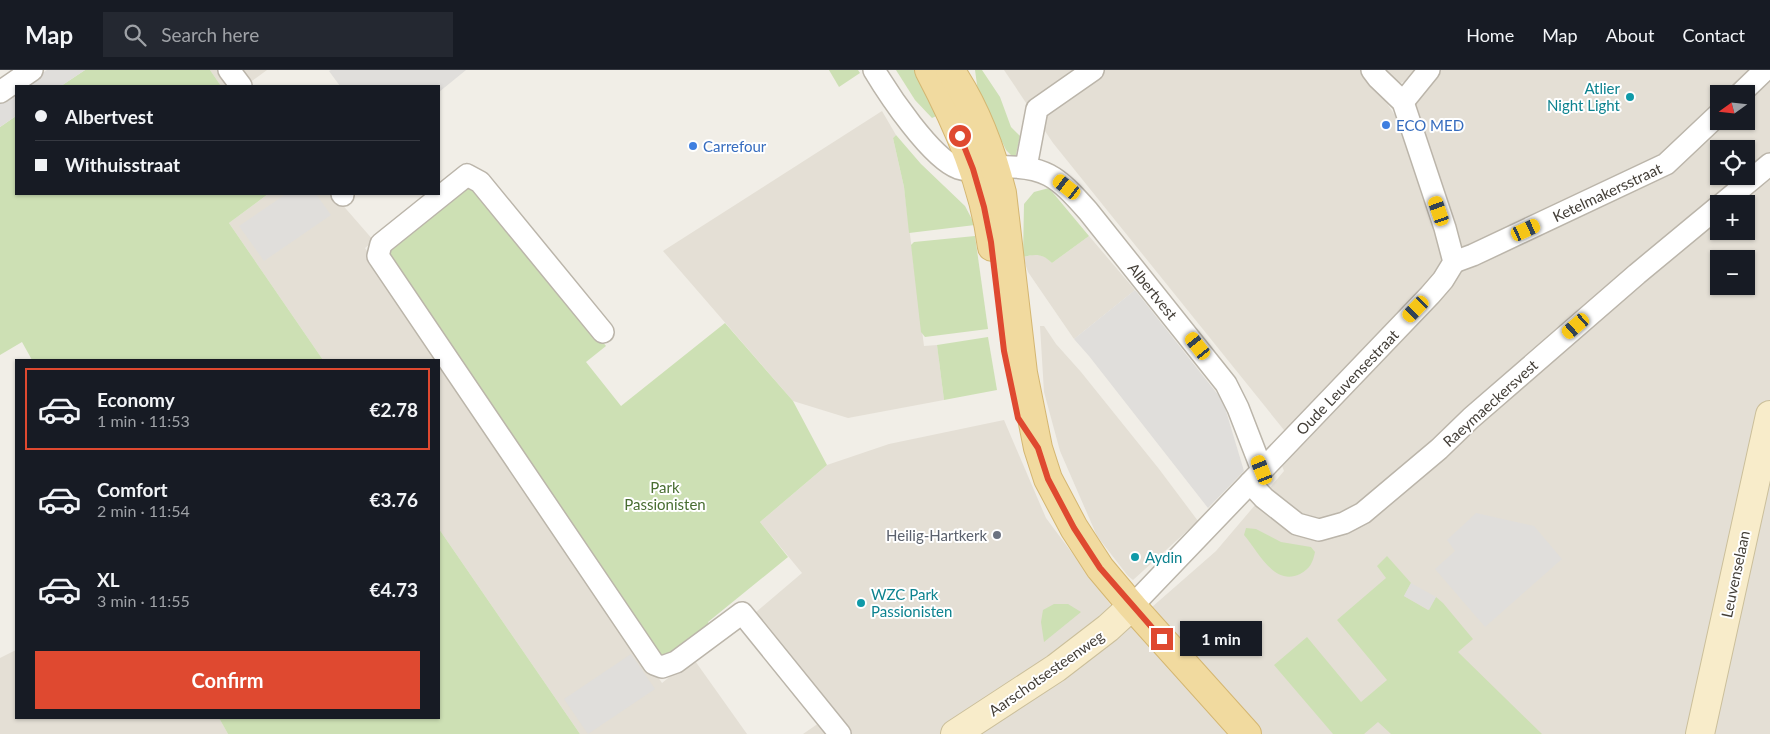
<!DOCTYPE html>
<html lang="en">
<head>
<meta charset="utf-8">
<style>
	body { margin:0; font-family:Lato,sans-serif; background:#242831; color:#f1f3f6; height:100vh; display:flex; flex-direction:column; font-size:19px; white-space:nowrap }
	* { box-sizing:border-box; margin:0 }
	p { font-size:16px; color:#9ea1a6 }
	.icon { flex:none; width:28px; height:28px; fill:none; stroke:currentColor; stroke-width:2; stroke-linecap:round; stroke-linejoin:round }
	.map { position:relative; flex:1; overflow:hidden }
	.drawer { position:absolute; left:15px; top:289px; width:425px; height:360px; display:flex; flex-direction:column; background:#171b24; border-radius:0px; box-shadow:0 1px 4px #0004 }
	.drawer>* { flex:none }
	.top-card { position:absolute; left:15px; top:15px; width:425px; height:110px; border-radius:0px; box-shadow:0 1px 4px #0004; display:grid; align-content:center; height:110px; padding:0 20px; background:#171b24 }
	.needle { width:32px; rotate:255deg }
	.buttons { position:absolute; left:1710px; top:15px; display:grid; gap:10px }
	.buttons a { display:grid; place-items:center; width:45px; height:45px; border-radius:0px; background:#171b24; box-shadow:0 1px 4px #0004; font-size:25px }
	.end { position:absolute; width:22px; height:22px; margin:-11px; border:6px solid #df4930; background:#fff; box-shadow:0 0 0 2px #fff }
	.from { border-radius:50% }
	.bubble { position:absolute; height:35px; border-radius:0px; background:#171b24; box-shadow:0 1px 4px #0004; font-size:16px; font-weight:700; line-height:35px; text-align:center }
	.car { position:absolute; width:15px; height:30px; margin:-15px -8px; border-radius:6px; box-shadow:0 0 4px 1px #0007; background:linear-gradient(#f5c518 24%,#345 0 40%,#f5c518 0 76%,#345 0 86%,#f5c518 0) }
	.top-card b { display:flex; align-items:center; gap:18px; height:48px; font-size:19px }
	.top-card b+b { border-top:1px solid #363941 }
	.top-card i { width:12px; height:12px; background:#f1f3f6 }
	ul { padding:9px 0 0; list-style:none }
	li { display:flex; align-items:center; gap:15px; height:82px; margin:0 10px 8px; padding:0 10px; border:2px solid transparent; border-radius:0px }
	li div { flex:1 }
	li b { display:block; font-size:19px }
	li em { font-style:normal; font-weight:700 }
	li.active { border-color:#df4930 }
	li>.icon { width:45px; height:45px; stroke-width:1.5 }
	.button { display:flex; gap:10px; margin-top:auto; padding:10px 20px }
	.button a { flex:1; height:58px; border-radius:0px; background:#df4930; color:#fff; font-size:20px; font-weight:700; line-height:58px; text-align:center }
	header { display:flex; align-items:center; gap:30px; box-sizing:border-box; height:70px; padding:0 25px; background:#171b24; border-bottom:1px solid #363941 }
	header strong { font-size:24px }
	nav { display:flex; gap:28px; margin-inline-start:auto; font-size:18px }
	.search { width:350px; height:45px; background:#242831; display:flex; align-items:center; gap:12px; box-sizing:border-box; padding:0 18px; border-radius:0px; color:#9ea1a6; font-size:19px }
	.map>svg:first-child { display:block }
	.residential { fill:#e4dfd5; fill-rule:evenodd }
	.green { fill:#cde0b4 }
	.parking { fill:#e0dedb }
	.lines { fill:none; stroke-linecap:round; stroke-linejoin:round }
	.street-casing { stroke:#bbb5aa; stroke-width:24 }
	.secondary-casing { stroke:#cbbf9b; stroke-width:30 }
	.primary-casing { stroke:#d4b671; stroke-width:30 }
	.street { stroke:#fff; stroke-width:21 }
	.secondary { stroke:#f8ecca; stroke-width:28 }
	.primary { stroke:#f1da9f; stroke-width:28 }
	.route { stroke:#df4930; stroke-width:6 }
	.culture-dot { fill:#0f9aa8; stroke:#fff; stroke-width:2 }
	.shop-dot { fill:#3f7fe0; stroke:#fff; stroke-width:2 }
	.worship-dot { fill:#6b7280; stroke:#fff; stroke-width:2 }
	.labels { text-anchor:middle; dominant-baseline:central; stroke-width:4; stroke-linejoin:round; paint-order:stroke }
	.culture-label { font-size:15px; fill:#0d838f; stroke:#fff; text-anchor:start }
	.shop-label { font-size:15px; fill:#366cbe; stroke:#fff; text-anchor:start }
	.street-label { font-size:15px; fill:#433e37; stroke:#fff }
	.park-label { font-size:15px; fill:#486d31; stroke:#fff }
	.worship-label { font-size:15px; fill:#5b616d; stroke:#fff; text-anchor:end }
</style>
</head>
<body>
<header>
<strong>Map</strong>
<div class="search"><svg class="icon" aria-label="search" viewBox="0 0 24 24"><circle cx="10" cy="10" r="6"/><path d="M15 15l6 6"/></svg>Search here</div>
<nav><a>Home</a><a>Map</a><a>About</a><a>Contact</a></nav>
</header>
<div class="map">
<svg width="1770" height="664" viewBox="0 0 1770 664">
	<rect width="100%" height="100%" fill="#f1eee7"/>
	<!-- residential -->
	<g class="residential">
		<polygon points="210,0 267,0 245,16 221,16"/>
		<polygon points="1004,0 1365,0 1396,47 1406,67 1441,177 1441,192 1439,201 1288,365 1053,73"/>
		<polygon points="1382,0 1418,0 1412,8 1401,13 1388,9"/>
		<path d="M1439,0H1770V664H803L832,644L755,543L802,503L760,452L827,395L889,374L1004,350L1046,448L1128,558L1216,481L1284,401L1281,393L1459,203L1411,34ZM1719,24H1746V51H1719ZM1719,79H1746V106H1719ZM1719,134H1746V161H1719ZM1719,189H1746V216H1719Z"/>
		<polygon points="882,41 896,65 893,68 904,117 924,276 937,275 944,330 848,348 793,331 663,181"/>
		<polygon points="268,124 333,124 374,171 365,178 662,613 693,588 747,664 580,664 439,459 439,290 323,290 229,153"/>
		<polygon points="1089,166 1135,220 1074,269 1028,202 1023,187 1037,184 1047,188 1052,193"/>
		<polygon points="1040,256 1044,256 1056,274 1081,302 1159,399 1198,451 1133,510 1128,506 1097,466 1060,381 1044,322"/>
		<polygon points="16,580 16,648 219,648 228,664 0,664 0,588"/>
	</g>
	<!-- green -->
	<g class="green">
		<polygon points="85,0 210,0 221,16 61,16"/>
		<polygon points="829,0 858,0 860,3 839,17"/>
		<polygon points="896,0 920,0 941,44 932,48 915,30"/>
		<polygon points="975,0 982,0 1000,27 1011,57 1020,66 1015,89 1006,80 978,22"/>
		<polygon points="16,46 16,124 268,124 229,153 323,290 32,290 22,272 0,285 0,57"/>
		<polygon points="896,65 921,94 965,136 975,155 909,163 904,117 893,68"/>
		<polygon points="464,114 483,121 606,276 586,292 621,336 725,253 793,331 827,395 760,452 788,487 708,552 711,557 671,586 661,586 385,180"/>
		<path d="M1049,118L1089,166L1052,193C1042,183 1035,184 1023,187L1024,134L1034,122Z"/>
		<polygon points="975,166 988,259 925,267 921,262 911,175 914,172"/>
		<polygon points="988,267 997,320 944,330 937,275"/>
		<path d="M1246,458L1256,459L1281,472L1311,477L1315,482C1313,492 1310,499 1300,504C1274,517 1258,481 1244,465Z"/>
		<polygon points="439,459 580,664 228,664 219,648 439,648"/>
		<polygon points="1387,486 1411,513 1404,526 1428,540 1436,527 1443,533 1473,569 1458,582 1542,664 1391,664 1378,652 1364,664 1333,664 1274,595 1307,567 1361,632 1387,610 1337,550 1386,508 1377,496"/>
		<polygon points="1054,534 1068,534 1081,542 1044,572 1041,552 1043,540"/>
	</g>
	<!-- parking -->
	<g class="parking">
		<polygon points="47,0 85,0 61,16 23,16"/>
		<polygon points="331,0 466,0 439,22 439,16 340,16 329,1"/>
		<polygon points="16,21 16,46 0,57 0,32"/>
		<polygon points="286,124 316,124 331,145 264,191 239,156"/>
		<polygon points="1135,220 1223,331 1244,401 1208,438 1089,286 1074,269"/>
		<polygon points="1476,443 1534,456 1562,489 1485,557 1435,499 1455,481 1447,470"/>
		<polygon points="1411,513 1436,527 1429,540 1404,526"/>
		<polygon points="631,584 655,619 588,664 564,629"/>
	</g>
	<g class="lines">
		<defs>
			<g id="street">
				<polyline points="229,0 241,16"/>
				<path d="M874,0C889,25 931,88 958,98C964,100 968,100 973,99"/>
				<polyline points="0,22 32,0"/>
				<polyline points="1740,24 1765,0"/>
				<polyline points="1403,32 1429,0"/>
				<path d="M996,97C1045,95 1057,106 1088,141L1226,314L1238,338L1262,400"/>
				<polyline points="1026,97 1037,39 1093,0"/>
				<polyline points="342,124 343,125"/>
				<polyline points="1722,134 1770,94"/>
				<polyline points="1454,192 1473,185 1666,94 1719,44"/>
				<polyline points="603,262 480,112 467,105 381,174 378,186 654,594 662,597 676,592 742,543 840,664"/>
				<polyline points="1250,413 1264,428 1297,454 1319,460 1344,453 1363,443 1439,379 1471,348 1637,204 1719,136"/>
				<polyline points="1132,536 1430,225 1443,210 1454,192 1445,158 1403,32 1378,8 1372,0"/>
			</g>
			<g id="secondary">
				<polyline points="955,664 1056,598 1108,558 1132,536"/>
				<polyline points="1700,664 1770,345"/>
			</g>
			<g id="primary">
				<path d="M929,0C958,55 984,114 992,177"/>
				<path d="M950,0C976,38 991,79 1002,123L1023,303L1038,378L1048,409L1074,458L1100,498L1132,536L1247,664"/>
			</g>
		</defs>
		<!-- street casing -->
		<use href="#street" class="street-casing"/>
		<!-- secondary casing -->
		<use href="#secondary" class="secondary-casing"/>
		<!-- primary casing -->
		<use href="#primary" class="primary-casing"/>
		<!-- street -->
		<use href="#street" class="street"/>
		<!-- secondary -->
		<use href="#secondary" class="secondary"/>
		<!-- primary -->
		<use href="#primary" class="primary"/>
	</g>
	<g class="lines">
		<!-- route -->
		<polyline class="route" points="960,66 973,99 984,137 991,172 1004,281 1018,348 1038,378 1048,409 1074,458 1100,498 1162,569"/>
	</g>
	<!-- markers -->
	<g class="culture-dot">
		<circle cx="1630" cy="27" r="5"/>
		<circle cx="1135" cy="487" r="5"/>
		<circle cx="861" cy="533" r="5"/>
	</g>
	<g class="shop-dot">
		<circle cx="1386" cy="55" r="5"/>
		<circle cx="693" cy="76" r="5"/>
	</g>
	<circle class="worship-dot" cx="997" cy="465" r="5"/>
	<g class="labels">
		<!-- culture labels -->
		<g class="culture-label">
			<text x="1620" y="18" text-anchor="end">Atlier<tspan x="1620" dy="17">Night Light</tspan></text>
			<text x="1145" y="487">Aydin</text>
			<text x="871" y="524">WZC Park<tspan x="871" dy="17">Passionisten</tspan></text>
		</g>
		<!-- shop labels -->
		<g class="shop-label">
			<text x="1396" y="55">ECO MED</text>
			<text x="703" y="76">Carrefour</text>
		</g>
		<!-- street labels -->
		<g class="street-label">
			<text transform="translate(1607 122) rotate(-25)">Ketelmakersstraat</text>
			<text transform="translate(1153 221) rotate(51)">Albertvest</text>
			<text transform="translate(1347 312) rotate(-46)">Oude Leuvensestraat</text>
			<text transform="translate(1490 333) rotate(-42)">Raeymaeckersvest</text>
			<text transform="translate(1735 504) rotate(-78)">Leuvenselaan</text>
			<text transform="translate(1046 603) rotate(-35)">Aarschotsesteenweg</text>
		</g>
		<!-- park labels -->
		<g class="park-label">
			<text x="665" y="417">Park<tspan x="665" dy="17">Passionisten</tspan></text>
		</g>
		<!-- worship labels -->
		<g class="worship-label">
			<text x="987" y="465">Heilig-Hartkerk</text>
		</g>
	</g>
</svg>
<div class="buttons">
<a><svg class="needle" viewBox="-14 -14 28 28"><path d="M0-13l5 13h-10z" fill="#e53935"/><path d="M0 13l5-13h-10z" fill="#9ea1a6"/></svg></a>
<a><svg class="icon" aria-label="locate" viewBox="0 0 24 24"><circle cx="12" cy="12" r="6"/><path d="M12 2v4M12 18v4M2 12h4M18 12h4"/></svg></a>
<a>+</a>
<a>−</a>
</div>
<i class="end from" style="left:960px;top:66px"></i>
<i class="end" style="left:1162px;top:569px"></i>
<div class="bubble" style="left:1180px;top:551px;width:82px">1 min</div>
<i class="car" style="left:1067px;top:117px;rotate:308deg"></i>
<i class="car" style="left:1439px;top:141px;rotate:341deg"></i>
<i class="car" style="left:1526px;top:160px;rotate:65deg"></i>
<i class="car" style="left:1416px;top:239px;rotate:224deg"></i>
<i class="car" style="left:1576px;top:256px;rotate:229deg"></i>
<i class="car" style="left:1198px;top:276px;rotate:322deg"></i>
<i class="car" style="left:1262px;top:400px;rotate:338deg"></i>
<div class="top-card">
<b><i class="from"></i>Albertvest</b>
<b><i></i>Withuisstraat</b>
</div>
<section class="drawer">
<ul>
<li class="active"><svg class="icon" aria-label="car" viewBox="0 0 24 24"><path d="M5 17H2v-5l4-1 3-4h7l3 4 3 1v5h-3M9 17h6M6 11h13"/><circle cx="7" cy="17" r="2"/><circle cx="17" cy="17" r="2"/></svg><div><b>Economy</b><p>1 min · 11:53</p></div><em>€2.78</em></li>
<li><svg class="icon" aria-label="car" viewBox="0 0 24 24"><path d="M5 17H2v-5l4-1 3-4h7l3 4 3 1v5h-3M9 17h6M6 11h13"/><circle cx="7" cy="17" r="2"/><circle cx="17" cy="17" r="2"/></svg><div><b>Comfort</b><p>2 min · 11:54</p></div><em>€3.76</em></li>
<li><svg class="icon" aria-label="car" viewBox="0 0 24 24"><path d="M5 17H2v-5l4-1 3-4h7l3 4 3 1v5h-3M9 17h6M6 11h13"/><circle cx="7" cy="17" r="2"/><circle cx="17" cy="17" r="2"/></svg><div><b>XL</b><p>3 min · 11:55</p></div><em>€4.73</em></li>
</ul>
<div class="button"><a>Confirm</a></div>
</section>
</div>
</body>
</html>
